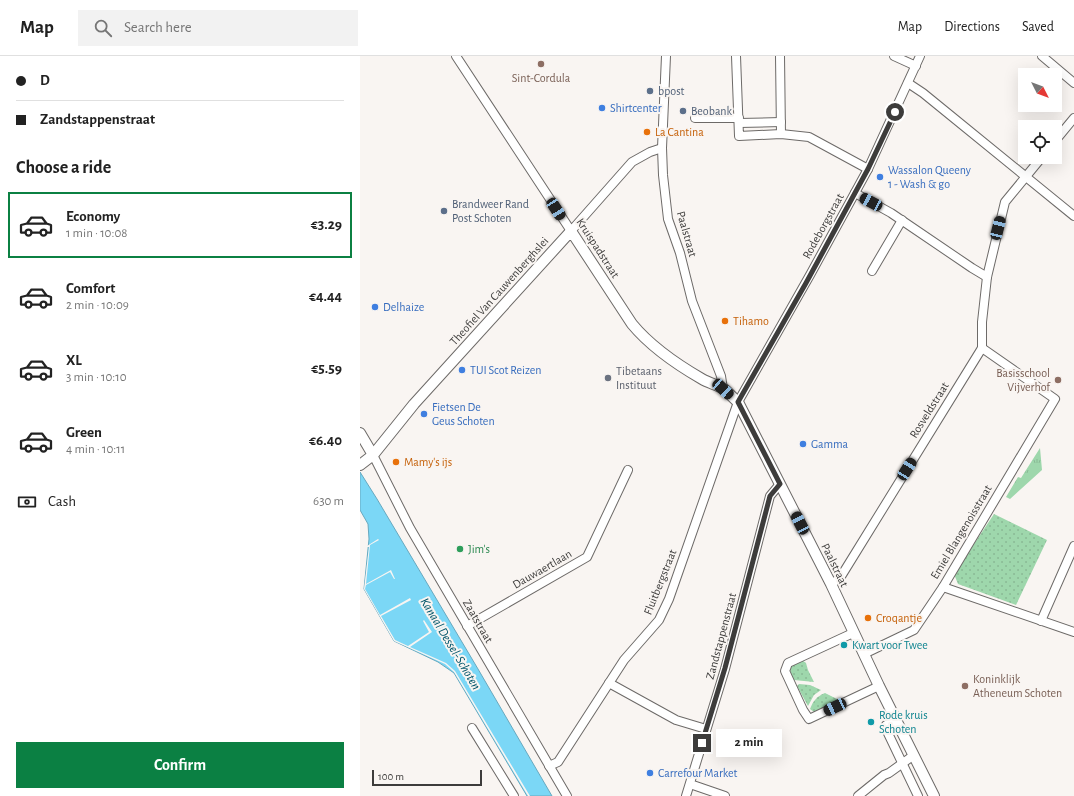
<!DOCTYPE html>
<html lang="en">
<head>
<meta charset="utf-8">
<style>
	body { margin:0; font-family:"Alegreya Sans",sans-serif; background:#f2f2f2; color:#222; height:100vh; display:flex; flex-direction:column; font-size:15px; white-space:nowrap }
	* { box-sizing:border-box; margin:0 }
	p { font-size:13px; color:#767676 }
	.icon { flex:none; width:22px; height:22px; fill:none; stroke:currentColor; stroke-width:2; stroke-linecap:round; stroke-linejoin:round }
	.map { position:relative; flex:1; overflow:hidden }
	.panel { display:flex; flex-direction:column; background:#fff; width:360px }
	.panel>* { flex:none }
	.guide { display:grid; align-content:center; height:88px; padding:0 16px; background:#fff }
	.needle { width:26px; rotate:132deg }
	.buttons { position:absolute; left:658px; top:12px; display:grid; gap:8px }
	.buttons a { display:grid; place-items:center; width:44px; height:44px; border-radius:0px; background:#fff; box-shadow:0 4px 16px #0002; font-size:20px }
	.scale { position:absolute; left:12px; bottom:10px; width:110px; box-sizing:border-box; padding-left:4px; border:2px solid #3d3c3b; border-top:0; font-size:11px; line-height:14px; white-space:nowrap; color:#3d3c3b; -webkit-text-stroke:3px #f9f5f2; paint-order:stroke }
	.end { position:absolute; width:18px; height:18px; margin:-9px; border:5px solid #3d3c3b; background:#fff; box-shadow:0 0 0 2px #fff }
	.from { border-radius:50% }
	.bubble { position:absolute; height:28px; border-radius:0px; background:#fff; box-shadow:0 4px 16px #0002; font-size:13px; font-weight:600; line-height:28px; text-align:center }
	.car { position:absolute; width:12px; height:24px; margin:-12px -6px; border-radius:5px; box-shadow:0 0 3px 1px #0007; background:linear-gradient(#222 24%,#8ab4d8 0 40%,#222 0 76%,#8ab4d8 0 86%,#222 0) }
	.guide b { display:flex; align-items:center; gap:14px; height:38px; font-size:15px }
	.guide b+b { border-top:1px solid #e0e0e0 }
	.guide i { width:10px; height:10px; background:#222 }
	ul { padding:0; list-style:none }
	li { display:flex; align-items:center; gap:12px; height:66px; margin:0 8px 6px; padding:0 8px; border:2px solid transparent; border-radius:0px }
	li div { flex:1 }
	li b { display:block; font-size:15px }
	li em { font-style:normal; font-weight:600 }
	li.active { border-color:#0b8043 }
	li>.icon { width:36px; height:36px; stroke-width:1.5 }
	h2 { padding:0 16px; font-size:18px; line-height:48px }
	.pay { display:flex; align-items:center; gap:10px; height:44px; padding:0 16px; font-size:15px }
	.pay p { margin-inline-start:auto }
	.button { display:flex; gap:8px; margin-top:auto; padding:8px 16px }
	.button a { flex:1; height:46px; border-radius:0px; background:#0b8043; color:#fff; font-size:16px; font-weight:600; line-height:46px; text-align:center }
	header { display:flex; align-items:center; gap:24px; box-sizing:border-box; height:56px; padding:0 20px; background:#fff; border-bottom:1px solid #e0e0e0 }
	header strong { font-size:19px }
	nav { display:flex; gap:22px; margin-inline-start:auto; font-size:14px }
	.search { width:280px; height:36px; background:#f2f2f2; display:flex; align-items:center; gap:10px; box-sizing:border-box; padding:0 14px; border-radius:0px; color:#767676; font-size:15px }
	main { display:flex; flex:1; min-height:0 }
	.map>svg:first-child { display:block }
	.grass { fill:url(#grass-dots) }
	.park { fill:url(#park-tufts) }
	.water { fill:#7bd7f6; stroke:#68a8be }
	.pier { fill:#f9f5f2 }
	.lines { fill:none; stroke-linecap:round; stroke-linejoin:round }
	.minor-casing { stroke:#6d6a68; stroke-width:10 }
	.tertiary-casing { stroke:#6d6a68; stroke-width:12 }
	.minor { stroke:#fff; stroke-width:8 }
	.tertiary { stroke:#fff; stroke-width:10 }
	.route { stroke:#3d3c3b; stroke-width:5 }
	.education-dot { fill:#8d6e63; stroke:#f9f5f2; stroke-width:1.5 }
	.service-dot { fill:#5c6f8a; stroke:#f9f5f2; stroke-width:1.5 }
	.shop-dot { fill:#3f7fe0; stroke:#f9f5f2; stroke-width:1.5 }
	.food-dot { fill:#e8710a; stroke:#f9f5f2; stroke-width:1.5 }
	.worship-dot { fill:#6b7280; stroke:#f9f5f2; stroke-width:1.5 }
	.leisure-dot { fill:#2e9e5b; stroke:#f9f5f2; stroke-width:1.5 }
	.culture-dot { fill:#0f9aa8; stroke:#f9f5f2; stroke-width:1.5 }
	.labels { text-anchor:middle; dominant-baseline:central; stroke-width:4; stroke-linejoin:round; paint-order:stroke }
	.education-label { font-size:12px; fill:#785e54; stroke:#f9f5f2 }
	.service-label { font-size:12px; fill:#4e5e75; stroke:#f9f5f2; text-anchor:start }
	.shop-label { font-size:12px; fill:#366cbe; stroke:#f9f5f2; text-anchor:start }
	.food-label { font-size:12px; fill:#c56008; stroke:#f9f5f2; text-anchor:start }
	.street-label { font-size:12px; fill:#3d3c3b; stroke:#f9f5f2 }
	.worship-label { font-size:12px; fill:#5b616d; stroke:#f9f5f2; text-anchor:start }
	.leisure-label { font-size:12px; fill:#27864d; stroke:#f9f5f2; text-anchor:start }
	.culture-label { font-size:12px; fill:#0d838f; stroke:#f9f5f2; text-anchor:start }
	.water-label { font-size:13px; font-style:italic; fill:#02556a; stroke:#f9f5f2 }
</style>
</head>
<body>
<header>
<strong>Map</strong>
<div class="search"><svg class="icon" aria-label="search" viewBox="0 0 24 24"><circle cx="10" cy="10" r="6"/><path d="M15 15l6 6"/></svg>Search here</div>
<nav><a>Map</a><a>Directions</a><a>Saved</a></nav>
</header>
<main>
<section class="panel">
<div class="guide">
<b><i class="from"></i>D</b>
<b><i></i>Zandstappenstraat</b>
</div>
<h2>Choose a ride</h2>
<ul>
<li class="active"><svg class="icon" aria-label="car" viewBox="0 0 24 24"><path d="M5 17H2v-5l4-1 3-4h7l3 4 3 1v5h-3M9 17h6M6 11h13"/><circle cx="7" cy="17" r="2"/><circle cx="17" cy="17" r="2"/></svg><div><b>Economy</b><p>1 min · 10:08</p></div><em>€3.29</em></li>
<li><svg class="icon" aria-label="car" viewBox="0 0 24 24"><path d="M5 17H2v-5l4-1 3-4h7l3 4 3 1v5h-3M9 17h6M6 11h13"/><circle cx="7" cy="17" r="2"/><circle cx="17" cy="17" r="2"/></svg><div><b>Comfort</b><p>2 min · 10:09</p></div><em>€4.44</em></li>
<li><svg class="icon" aria-label="car" viewBox="0 0 24 24"><path d="M5 17H2v-5l4-1 3-4h7l3 4 3 1v5h-3M9 17h6M6 11h13"/><circle cx="7" cy="17" r="2"/><circle cx="17" cy="17" r="2"/></svg><div><b>XL</b><p>3 min · 10:10</p></div><em>€5.59</em></li>
<li><svg class="icon" aria-label="car" viewBox="0 0 24 24"><path d="M5 17H2v-5l4-1 3-4h7l3 4 3 1v5h-3M9 17h6M6 11h13"/><circle cx="7" cy="17" r="2"/><circle cx="17" cy="17" r="2"/></svg><div><b>Green</b><p>4 min · 10:11</p></div><em>€6.40</em></li>
</ul>
<div class="pay"><svg class="icon" aria-label="cash" viewBox="0 0 24 24"><path d="M3 7h18v10H3z"/><circle cx="12" cy="12" r="2"/></svg>Cash<p>630 m</p></div>
<div class="button"><a>Confirm</a></div>
</section>
<div class="map">
<svg width="714" height="740" viewBox="0 0 714 740">
	<defs>
		<pattern id="grass-dots" width="8" height="8" patternUnits="userSpaceOnUse"><rect width="8" height="8" fill="#9ed7ac"/><path d="M2 2h.1M6 6h.1" fill="none" stroke="#89b995" stroke-width="1.8" stroke-linecap="round"/></pattern>
		<pattern id="park-tufts" width="24" height="20" patternUnits="userSpaceOnUse"><rect width="24" height="20" fill="#9ed7ac"/><path d="M3 7l-1-3M5 7V3M7 7l1-3M15 17l-1-3M17 17v-4M19 17l1-3" fill="none" stroke="#89b995"/></pattern>
	</defs>
	<rect width="100%" height="100%" fill="#f9f5f2"/>
	<!-- grass -->
	<g class="grass">
		<polygon points="634,458 687,484 656,549 598,528 594,518"/>
		<polygon points="442,604 446,607 448,614 454,626 434,624 430,616 431,609"/>
		<polygon points="439,628 450,629 461,634 454,639 448,650 437,630"/>
		<path d="M465,637L479,644L454,656L450,653C453,645 457,640 465,637Z"/>
	</g>
	<!-- park -->
	<polygon class="park" points="680,392 682,414 650,443 646,441 658,421 661,422"/>
	<!-- water -->
	<polygon class="water" points="0,416 17,443 118,613 192,740 167,740 94,617 78,606 34,585 4,533 9,483 8,468 0,454"/>
	<!-- pier -->
	<polygon class="pier" points="18,483 19,484 10,489 6,528 31,514 35,523 34,523 30,516 6,529 5,533 20,559 50,542 51,544 21,560 35,584 48,590 69,576 63,565 64,564 72,576 50,591 86,607 95,615 170,740 168,740 94,616 85,608 34,585 4,533 9,491 6,491 7,490"/>
	<g class="lines">
		<defs>
			<g id="minor">
				<polyline points="96,0 211,175 272,106 290,96 302,92"/>
				<polyline points="306,0 302,92 303,119 308,163 320,197 332,245 361,320 363,333"/>
				<polyline points="376,0 379,80 421,78 449,81 508,113"/>
				<polyline points="420,0 421,78"/>
				<polyline points="534,0 556,10"/>
				<polyline points="682,0 714,27"/>
				<polyline points="548,27 563,37 714,160"/>
				<polyline points="335,62 379,62"/>
				<polyline points="379,67 421,66"/>
				<polyline points="695,85 714,62"/>
				<polyline points="495,137 531,157 612,212 627,221"/>
				<polyline points="512,215 542,164"/>
				<polyline points="622,292 622,266 627,221 645,146 682,101"/>
				<polyline points="13,399 50,472 207,740"/>
				<polyline points="471,528 480,522 622,292"/>
				<polyline points="583,531 714,576"/>
				<polyline points="681,565 714,490"/>
				<polyline points="107,570 227,501 268,414"/>
				<polyline points="493,577 428,607 425,615 443,654 449,663 519,630"/>
				<polyline points="504,598 554,574 583,531 695,343 622,292"/>
				<polyline points="249,627 316,664 346,673"/>
				<polyline points="536,664 526,669 525,671 558,740"/>
				<polyline points="112,672 154,740"/>
				<polyline points="189,710 198,706 264,604 299,564 309,543 378,346 450,219 508,113 560,0"/>
				<polyline points="330,728 365,740"/>
				<polyline points="326,740 365,613 410,440 420,428"/>
				<polyline points="498,740 524,719 529,717 554,699"/>
			</g>
			<g id="tertiary">
				<polyline points="0,377 13,399"/>
				<path d="M0,409L13,399L54,348L211,175L272,268C291,291 316,308 342,323C349,327 357,329 364,333C369,337 373,342 378,346L471,528L519,630L574,740"/>
			</g>
		</defs>
		<!-- minor casing -->
		<use href="#minor" class="minor-casing"/>
		<!-- tertiary casing -->
		<use href="#tertiary" class="tertiary-casing"/>
		<!-- minor -->
		<use href="#minor" class="minor"/>
		<!-- tertiary -->
		<use href="#tertiary" class="tertiary"/>
	</g>
	<g class="lines">
		<!-- route -->
		<polyline class="route" points="342,687 365,612 410,440 420,428 378,346 446,227 508,113 535,56"/>
	</g>
	<!-- markers -->
	<g class="education-dot">
		<circle cx="181" cy="8" r="4"/>
		<circle cx="698" cy="324" r="4"/>
		<circle cx="605" cy="630" r="4"/>
	</g>
	<g class="service-dot">
		<circle cx="290" cy="35" r="4"/>
		<circle cx="323" cy="55" r="4"/>
		<circle cx="84" cy="155" r="4"/>
	</g>
	<g class="shop-dot">
		<circle cx="242" cy="52" r="4"/>
		<circle cx="520" cy="121" r="4"/>
		<circle cx="15" cy="251" r="4"/>
		<circle cx="102" cy="314" r="4"/>
		<circle cx="64" cy="358" r="4"/>
		<circle cx="443" cy="388" r="4"/>
		<circle cx="290" cy="717" r="4"/>
	</g>
	<g class="food-dot">
		<circle cx="287" cy="76" r="4"/>
		<circle cx="365" cy="265" r="4"/>
		<circle cx="36" cy="406" r="4"/>
		<circle cx="508" cy="562" r="4"/>
	</g>
	<circle class="worship-dot" cx="248" cy="322" r="4"/>
	<circle class="leisure-dot" cx="100" cy="493" r="4"/>
	<g class="culture-dot">
		<circle cx="484" cy="589" r="4"/>
		<circle cx="511" cy="666" r="4"/>
	</g>
	<g class="labels">
		<!-- education labels -->
		<g class="education-label">
			<text x="181" y="22">Sint-Cordula</text>
			<text x="690" y="317" text-anchor="end">Basisschool<tspan x="690" dy="14">Vijverhof</tspan></text>
			<text x="613" y="623" text-anchor="start">Koninklijk<tspan x="613" dy="14">Atheneum Schoten</tspan></text>
		</g>
		<!-- service labels -->
		<g class="service-label">
			<text x="298" y="35">bpost</text>
			<text x="331" y="55">Beobank</text>
			<text x="92" y="148">Brandweer Rand<tspan x="92" dy="14">Post Schoten</tspan></text>
		</g>
		<!-- shop labels -->
		<g class="shop-label">
			<text x="250" y="52">Shirtcenter</text>
			<text x="528" y="114">Wassalon Queeny<tspan x="528" dy="14">1 - Wash &amp; go</tspan></text>
			<text x="23" y="251">Delhaize</text>
			<text x="110" y="314">TUI Scot Reizen</text>
			<text x="72" y="351">Fietsen De<tspan x="72" dy="14">Geus Schoten</tspan></text>
			<text x="451" y="388">Gamma</text>
			<text x="298" y="717">Carrefour Market</text>
		</g>
		<!-- food labels -->
		<g class="food-label">
			<text x="295" y="76">La Cantina</text>
			<text x="373" y="265">Tihamo</text>
			<text x="44" y="406">Mamy's ijs</text>
			<text x="516" y="562">Croqantje</text>
		</g>
		<!-- street labels -->
		<g class="street-label">
			<text transform="translate(463 170) rotate(-61)">Rodeborgstraat</text>
			<text transform="translate(327 178) rotate(74)">Paalstraat</text>
			<text transform="translate(238 192) rotate(57)">Kruispadstraat</text>
			<text transform="translate(139 235) rotate(-48)">Theofiel Van Cauwenberghslei</text>
			<text transform="translate(569 354) rotate(-58)">Rosveldstraat</text>
			<text transform="translate(601 476) rotate(-59)">Emiel Blangenoisstraat</text>
			<text transform="translate(475 509) rotate(64)">Paalstraat</text>
			<text transform="translate(182 513) rotate(-30)">Dauwaertlaan</text>
			<text transform="translate(300 526) rotate(-68)">Fluitbergstraat</text>
			<text transform="translate(118 565) rotate(60)">Zaatstraat</text>
			<text transform="translate(361 580) rotate(-75)">Zandstappenstraat</text>
		</g>
		<!-- worship labels -->
		<g class="worship-label">
			<text x="256" y="315">Tibetaans<tspan x="256" dy="14">Instituut</tspan></text>
		</g>
		<!-- leisure labels -->
		<g class="leisure-label">
			<text x="108" y="493">Jim's</text>
		</g>
		<!-- culture labels -->
		<g class="culture-label">
			<text x="492" y="589">Kwart voor Twee</text>
			<text x="519" y="659">Rode kruis<tspan x="519" dy="14">Schoten</tspan></text>
		</g>
		<!-- water labels -->
		<g class="water-label">
			<text transform="translate(90 588) rotate(59)">Kanaal Dessel-Schoten</text>
		</g>
	</g>
</svg>
<div class="buttons">
<a><svg class="needle" viewBox="-14 -14 28 28"><path d="M0-13l5 13h-10z" fill="#e53935"/><path d="M0 13l5-13h-10z" fill="#767676"/></svg></a>
<a><svg class="icon" aria-label="locate" viewBox="0 0 24 24"><circle cx="12" cy="12" r="6"/><path d="M12 2v4M12 18v4M2 12h4M18 12h4"/></svg></a>
</div>
<div class="scale">100 m</div>
<i class="end from" style="left:535px;top:56px"></i>
<i class="end" style="left:342px;top:687px"></i>
<div class="bubble" style="left:356px;top:673px;width:66px">2 min</div>
<i class="car" style="left:511px;top:146px;rotate:298deg"></i>
<i class="car" style="left:196px;top:153px;rotate:147deg"></i>
<i class="car" style="left:638px;top:172px;rotate:14deg"></i>
<i class="car" style="left:363px;top:333px;rotate:132deg"></i>
<i class="car" style="left:547px;top:413px;rotate:32deg"></i>
<i class="car" style="left:440px;top:467px;rotate:333deg"></i>
<i class="car" style="left:475px;top:651px;rotate:245deg"></i>
</div>
</main>
</body>
</html>
